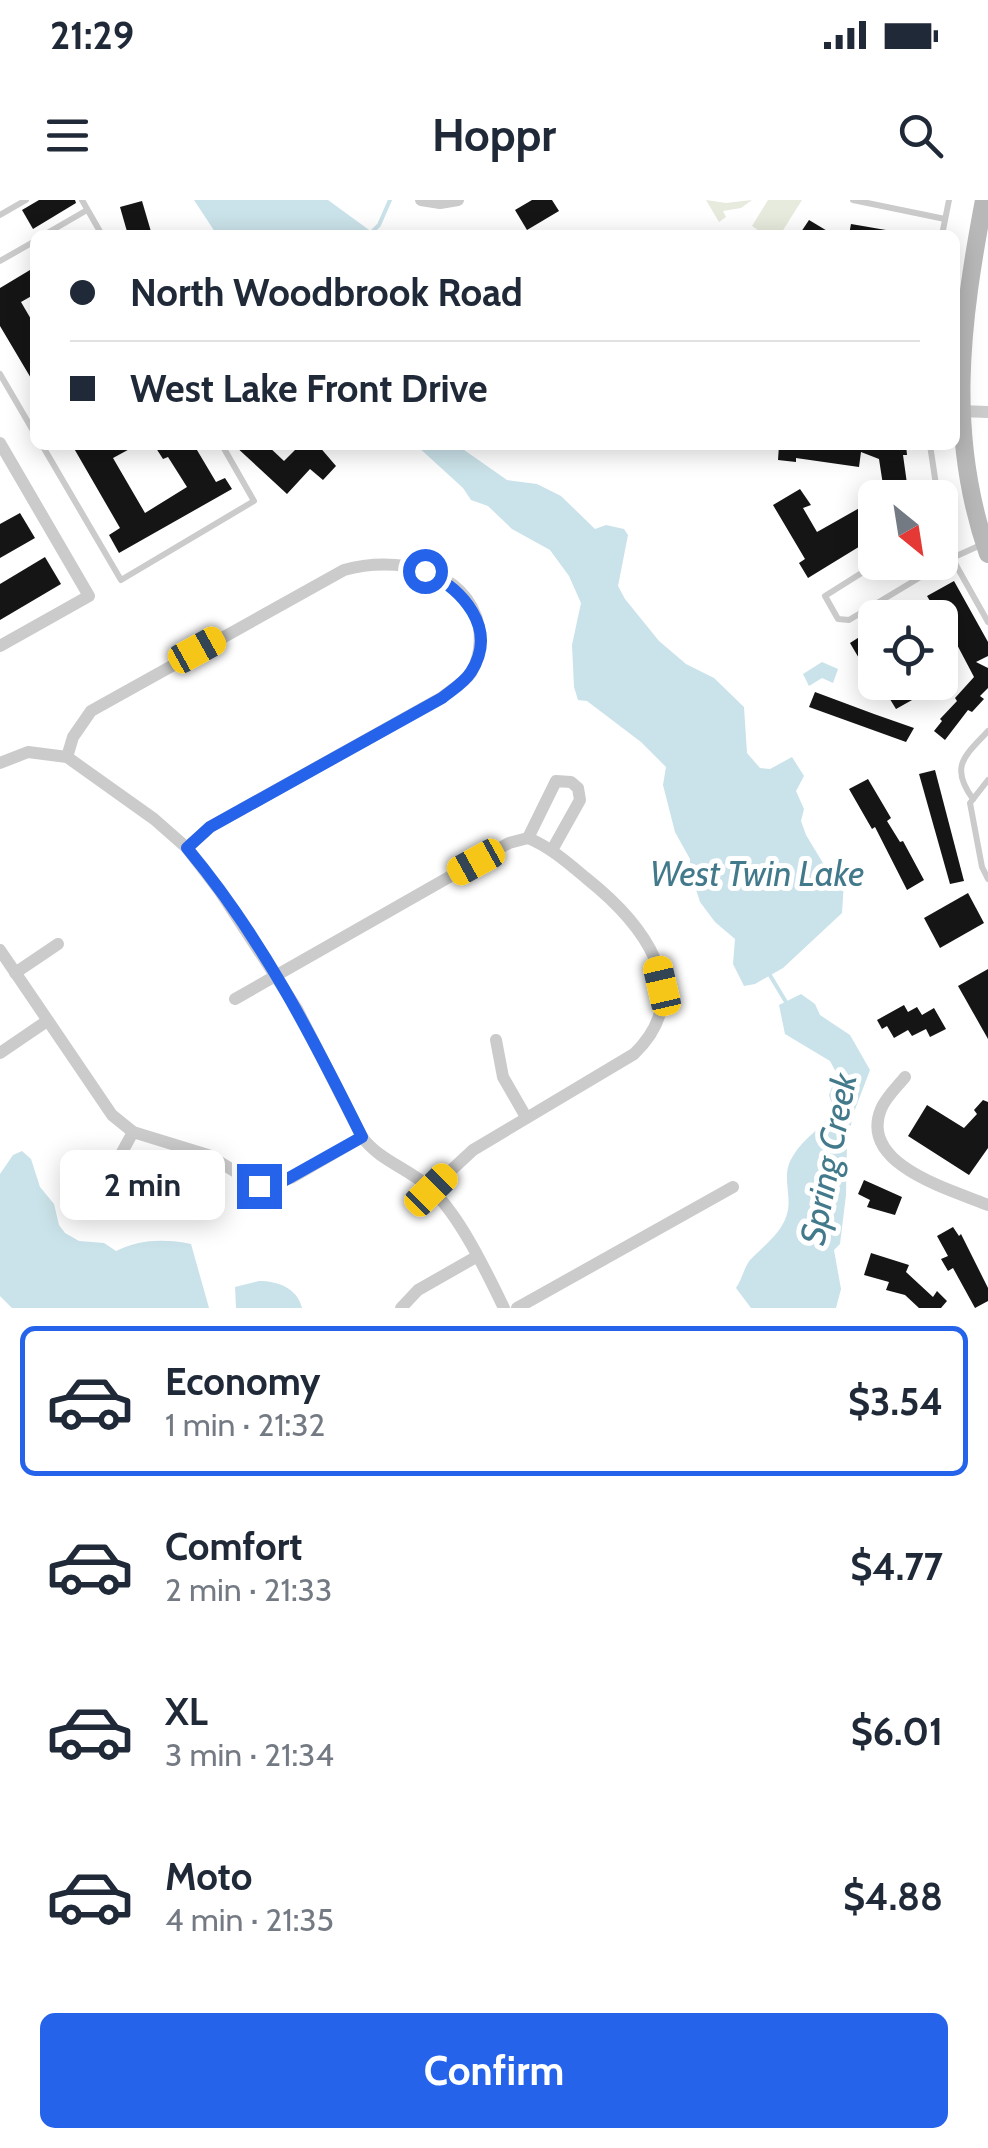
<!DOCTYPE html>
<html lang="en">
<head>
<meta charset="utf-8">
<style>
	body { margin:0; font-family:Cabin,sans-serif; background:#f6f6f7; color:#1f2937; height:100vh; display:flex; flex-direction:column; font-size:38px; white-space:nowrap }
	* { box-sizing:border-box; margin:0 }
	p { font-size:32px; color:#747a83 }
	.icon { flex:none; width:55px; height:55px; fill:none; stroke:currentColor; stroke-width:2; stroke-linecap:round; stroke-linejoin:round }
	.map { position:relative; height:1108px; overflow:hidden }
	.side { display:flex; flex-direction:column; background:#fff; flex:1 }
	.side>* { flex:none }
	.guide { position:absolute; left:30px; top:30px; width:930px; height:220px; border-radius:15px; box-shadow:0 5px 25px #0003; display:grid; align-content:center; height:220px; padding:0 40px; background:#fff }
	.needle { width:65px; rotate:150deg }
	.buttons { position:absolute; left:858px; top:280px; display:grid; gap:20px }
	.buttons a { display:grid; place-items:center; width:100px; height:100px; border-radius:15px; background:#fff; box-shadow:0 5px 25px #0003; font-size:50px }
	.end { position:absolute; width:45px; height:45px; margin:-22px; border:12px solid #2563eb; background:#fff; box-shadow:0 0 0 5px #fff }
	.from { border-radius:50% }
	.bubble { position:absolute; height:70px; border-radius:15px; background:#fff; box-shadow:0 5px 25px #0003; font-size:32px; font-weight:700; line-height:70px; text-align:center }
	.car { position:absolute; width:30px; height:60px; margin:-30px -15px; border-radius:12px; box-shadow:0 0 8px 2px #0007; background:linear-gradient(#f5c518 24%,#345 0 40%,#f5c518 0 76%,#345 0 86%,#f5c518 0) }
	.guide b { display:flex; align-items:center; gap:35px; height:95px; font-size:38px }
	.guide b+b { border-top:2px solid #e0e1e3 }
	.guide i { width:25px; height:25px; background:#1f2937 }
	ul { padding:18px 0 0; list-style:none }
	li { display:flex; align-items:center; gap:30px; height:150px; margin:0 20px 15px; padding:0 20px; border:5px solid transparent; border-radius:15px }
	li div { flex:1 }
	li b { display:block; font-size:38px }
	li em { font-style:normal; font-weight:700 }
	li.selected { border-color:#2563eb }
	li>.icon { width:90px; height:90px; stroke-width:1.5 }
	.primary-button { display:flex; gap:20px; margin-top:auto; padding:20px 40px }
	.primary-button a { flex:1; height:115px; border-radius:15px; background:#2563eb; color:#fff; font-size:40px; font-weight:700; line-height:115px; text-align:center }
	.status { display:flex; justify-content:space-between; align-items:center; height:70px; padding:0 50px; background:#fff; direction:ltr }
	.status svg { height:28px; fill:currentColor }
	header { display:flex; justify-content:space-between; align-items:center; height:130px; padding:0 40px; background:#fff; font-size:45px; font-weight:700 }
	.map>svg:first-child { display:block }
	.green { fill:#e6ebdd }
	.water { fill:#cae2e9 }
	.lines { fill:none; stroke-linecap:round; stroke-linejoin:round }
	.stream { stroke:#cae2e9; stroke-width:4 }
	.building { fill:#151515 }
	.lane { stroke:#cbcbcb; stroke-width:6 }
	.street { stroke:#cbcbcb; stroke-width:12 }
	.secondary { stroke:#b8b8b8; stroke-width:18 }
	.route { stroke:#2563eb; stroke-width:12 }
	.labels { text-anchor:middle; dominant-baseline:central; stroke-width:10; stroke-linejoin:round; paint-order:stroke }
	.water-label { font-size:35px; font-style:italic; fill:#42798b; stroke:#fff }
</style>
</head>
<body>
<div class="status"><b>21:29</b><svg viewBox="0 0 49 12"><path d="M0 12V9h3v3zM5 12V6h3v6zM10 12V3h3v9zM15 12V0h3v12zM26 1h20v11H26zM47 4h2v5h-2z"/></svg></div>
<header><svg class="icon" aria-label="menu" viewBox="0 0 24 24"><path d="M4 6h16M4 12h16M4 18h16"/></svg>Hoppr<svg class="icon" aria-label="search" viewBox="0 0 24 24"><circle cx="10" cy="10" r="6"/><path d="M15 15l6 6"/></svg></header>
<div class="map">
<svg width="988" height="1108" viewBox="0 0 988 1108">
	<rect width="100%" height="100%" fill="#fff"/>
	<!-- green -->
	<g class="green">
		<polygon points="706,0 726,3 752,0 741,8 723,11 726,17 719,22"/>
		<polygon points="768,0 802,0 780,35 765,35 752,26"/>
	</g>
	<!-- water -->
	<g class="water">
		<polygon points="194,0 328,0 376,35 217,35"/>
		<polygon points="416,245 457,245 507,280 537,284 561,296 595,329 606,325 624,329 628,335 618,386 625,399 659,441 686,464 714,478 744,507 747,553 760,568 770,569 792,557 804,576 796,591 804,609 801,621 806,635 823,663 839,674 844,682 842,713 783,768 755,784 744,786 733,764 735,739 715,722 700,702 690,670 690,659 675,632 663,585 666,567 641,542 587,501 578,500 574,487 572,445 581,403 569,376 550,350 512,329 488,306 471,300 463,288"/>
		<polygon points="822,462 838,469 833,483 822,478 809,486 803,474"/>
		<path d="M801,794L815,804L820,815L850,835L870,870L854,912L847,941L846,995L840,1044L834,1050L841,1089L836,1108H751L736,1088C742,1079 744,1068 750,1060C764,1045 784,1032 788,1010C791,991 781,974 793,956C804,937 822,929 834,910L829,895L837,874L830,861L785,834L779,805Z"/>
		<path d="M22,951L31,959L40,987L54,1004L59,1025L65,1033L79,1041L104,1043L116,1051C141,1039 165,1039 191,1044L209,1108H12L0,1096V974L13,955Z"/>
		<path d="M259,1081C278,1081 297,1088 302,1108H236L235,1087Z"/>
	</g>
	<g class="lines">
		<!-- stream -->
		<g class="stream">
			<polyline points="369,35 379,25 390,0"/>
			<polyline points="768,772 786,802"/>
		</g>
	</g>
	<!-- building -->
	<g class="building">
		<polygon points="39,0 75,0 76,3 33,29 22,10"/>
		<polygon points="532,0 552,0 559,11 527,30 515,10"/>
		<polygon points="142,1 152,35 128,35 120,7"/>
		<polygon points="809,20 834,35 799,35"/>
		<polygon points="851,24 886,30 885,35 849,35"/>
		<polygon points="35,67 35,94 21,102 35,126 35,185 0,126 0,88"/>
		<polygon points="72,245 137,245 113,258 145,313 187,287 168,257 163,259 154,245 194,245 216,282 225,278 232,289 119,353 109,335 120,328"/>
		<polygon points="234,245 267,245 284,261 300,245 318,245 336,266 323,280 310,269 287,294"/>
		<polygon points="779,245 906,245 907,255 903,255 909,298 885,298 879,259 861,252 859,267 796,258 796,262 778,260"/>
		<polygon points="800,289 811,305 803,308 817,332 863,306 875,327 875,337 808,378 799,363 805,359 773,305"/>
		<polygon points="20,313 35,338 0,358 0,324"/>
		<polygon points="45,357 61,384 0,420 0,384"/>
		<polygon points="954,381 988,442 988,456 976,462 988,468 988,488 980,496 984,499 972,512 968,510 945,540 934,531 942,521 940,519 957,501 955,498 974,477 943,418 903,418 930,401 927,396"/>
		<polygon points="875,427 875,482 914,482 921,495 896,509 885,491 880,494 850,443"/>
		<polygon points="815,492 874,514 914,528 906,542 809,507"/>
		<polygon points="935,570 964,681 950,684 919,574"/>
		<polygon points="868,579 891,618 887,621 900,642 903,641 924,680 907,690 875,627 872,629 849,589"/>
		<polygon points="968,693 984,723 940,748 924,718"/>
		<polygon points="988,769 988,839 958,786"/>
		<polygon points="904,805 908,812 917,807 922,815 934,808 946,829 930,837 926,829 912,836 908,830 894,838 887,826 882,829 877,820"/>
		<polygon points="983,900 988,902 988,948 969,975 908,936 927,905 964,928 977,914 974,910"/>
		<polygon points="864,980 902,997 895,1015 867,1007 870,1000 858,994"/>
		<polygon points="953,1027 959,1036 961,1034 988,1088 988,1101 975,1108 953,1068 948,1071 941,1059 948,1056 937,1036"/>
		<polygon points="871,1053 909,1065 906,1072 933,1097 937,1091 947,1101 941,1108 919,1108 905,1095 886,1090 889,1082 864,1075"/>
	</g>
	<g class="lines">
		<!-- lane -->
		<g class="lane">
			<polyline points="82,0 102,35"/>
			<polyline points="853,0 945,19"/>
			<polyline points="0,15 26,0"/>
			<polyline points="44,35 87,10"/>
			<polyline points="942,35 949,0"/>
			<polyline points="0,61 35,41"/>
			<polyline points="0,174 35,234"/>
			<polyline points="42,245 121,380 254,301 222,245"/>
			<polyline points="930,245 938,298"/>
			<polyline points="940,309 952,358 988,422"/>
			<polyline points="879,362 825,396 838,419 849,420 952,358 983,344"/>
			<polyline points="988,580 970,603 982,667 988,679"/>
			<path d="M973,599C949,566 965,556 988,531"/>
		</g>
		<!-- street -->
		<g class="street">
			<polyline points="421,0 440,3 458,0"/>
			<polyline points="960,211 988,212"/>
			<polyline points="0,243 89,396 0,446"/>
			<path d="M67,557L73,537L91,511L344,370C393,356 467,367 479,427C481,442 479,460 471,473C464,483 451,490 441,498L210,627L187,648"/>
			<path d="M0,563L28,552L67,557L154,619L187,648L219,690L297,809L362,937C380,961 408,968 430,988C460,1016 486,1071 504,1108"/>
			<polyline points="528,638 556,581 571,582 578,588 580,600 552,650"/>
			<polyline points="0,750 112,915 133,932 208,955 259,986 291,978 362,937"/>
			<polyline points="15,773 58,744"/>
			<polyline points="235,799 509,643 528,638"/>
			<polyline points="496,840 503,877 526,917"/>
			<polyline points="0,853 47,821"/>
			<path d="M905,877C897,887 886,897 881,909C858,965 952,990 988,1005"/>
			<polyline points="120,956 133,932"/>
			<path d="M431,989L473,950L634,854C699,791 640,721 586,678C568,663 550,647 528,638"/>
			<polyline points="401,1108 418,1090 476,1057"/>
			<polyline points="517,1108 733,987"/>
		</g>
		<!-- secondary -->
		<path class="secondary" d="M984,0C961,122 946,234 988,354"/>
	</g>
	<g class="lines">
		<!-- route -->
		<path class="route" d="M259,986L280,983L362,937C312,836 260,735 187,648L210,627L442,498C452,490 464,483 471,472C499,428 462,389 425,371"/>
	</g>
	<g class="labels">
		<!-- water labels -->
		<g class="water-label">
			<text x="757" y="673">West Twin Lake</text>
			<text transform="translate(828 959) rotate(-79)">Spring Creek</text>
		</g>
	</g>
</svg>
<div class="buttons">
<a><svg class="needle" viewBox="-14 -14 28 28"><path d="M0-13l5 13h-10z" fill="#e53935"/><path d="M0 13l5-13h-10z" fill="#747a83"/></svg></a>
<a><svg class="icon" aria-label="locate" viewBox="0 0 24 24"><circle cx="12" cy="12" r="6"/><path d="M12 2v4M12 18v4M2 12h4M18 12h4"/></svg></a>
</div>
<i class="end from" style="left:425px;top:371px"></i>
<i class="end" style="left:259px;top:986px"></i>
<div class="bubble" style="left:60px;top:950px;width:165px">2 min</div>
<i class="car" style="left:197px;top:450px;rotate:61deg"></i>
<i class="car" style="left:476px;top:662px;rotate:241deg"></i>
<i class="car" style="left:662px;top:786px;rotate:347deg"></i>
<i class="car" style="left:431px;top:990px;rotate:45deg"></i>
<div class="guide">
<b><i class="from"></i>North Woodbrook Road</b>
<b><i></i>West Lake Front Drive</b>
</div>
</div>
<section class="side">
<ul>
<li class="selected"><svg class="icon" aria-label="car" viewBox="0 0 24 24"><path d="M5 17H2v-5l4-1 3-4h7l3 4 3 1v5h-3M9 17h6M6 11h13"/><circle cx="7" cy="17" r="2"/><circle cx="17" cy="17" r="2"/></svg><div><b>Economy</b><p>1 min · 21:32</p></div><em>$3.54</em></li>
<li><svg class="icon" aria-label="car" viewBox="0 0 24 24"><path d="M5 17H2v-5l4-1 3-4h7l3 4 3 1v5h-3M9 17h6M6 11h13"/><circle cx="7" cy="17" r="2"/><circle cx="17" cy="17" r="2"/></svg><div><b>Comfort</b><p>2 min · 21:33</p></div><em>$4.77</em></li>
<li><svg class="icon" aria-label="car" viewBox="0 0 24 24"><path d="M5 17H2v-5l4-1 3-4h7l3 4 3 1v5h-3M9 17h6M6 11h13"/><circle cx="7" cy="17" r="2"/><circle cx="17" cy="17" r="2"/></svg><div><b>XL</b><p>3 min · 21:34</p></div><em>$6.01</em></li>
<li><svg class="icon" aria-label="car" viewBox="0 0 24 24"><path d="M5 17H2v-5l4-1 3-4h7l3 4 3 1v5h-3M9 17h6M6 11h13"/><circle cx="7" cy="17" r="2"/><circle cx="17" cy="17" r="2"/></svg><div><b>Moto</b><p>4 min · 21:35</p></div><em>$4.88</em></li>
</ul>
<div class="primary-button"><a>Confirm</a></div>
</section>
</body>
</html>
